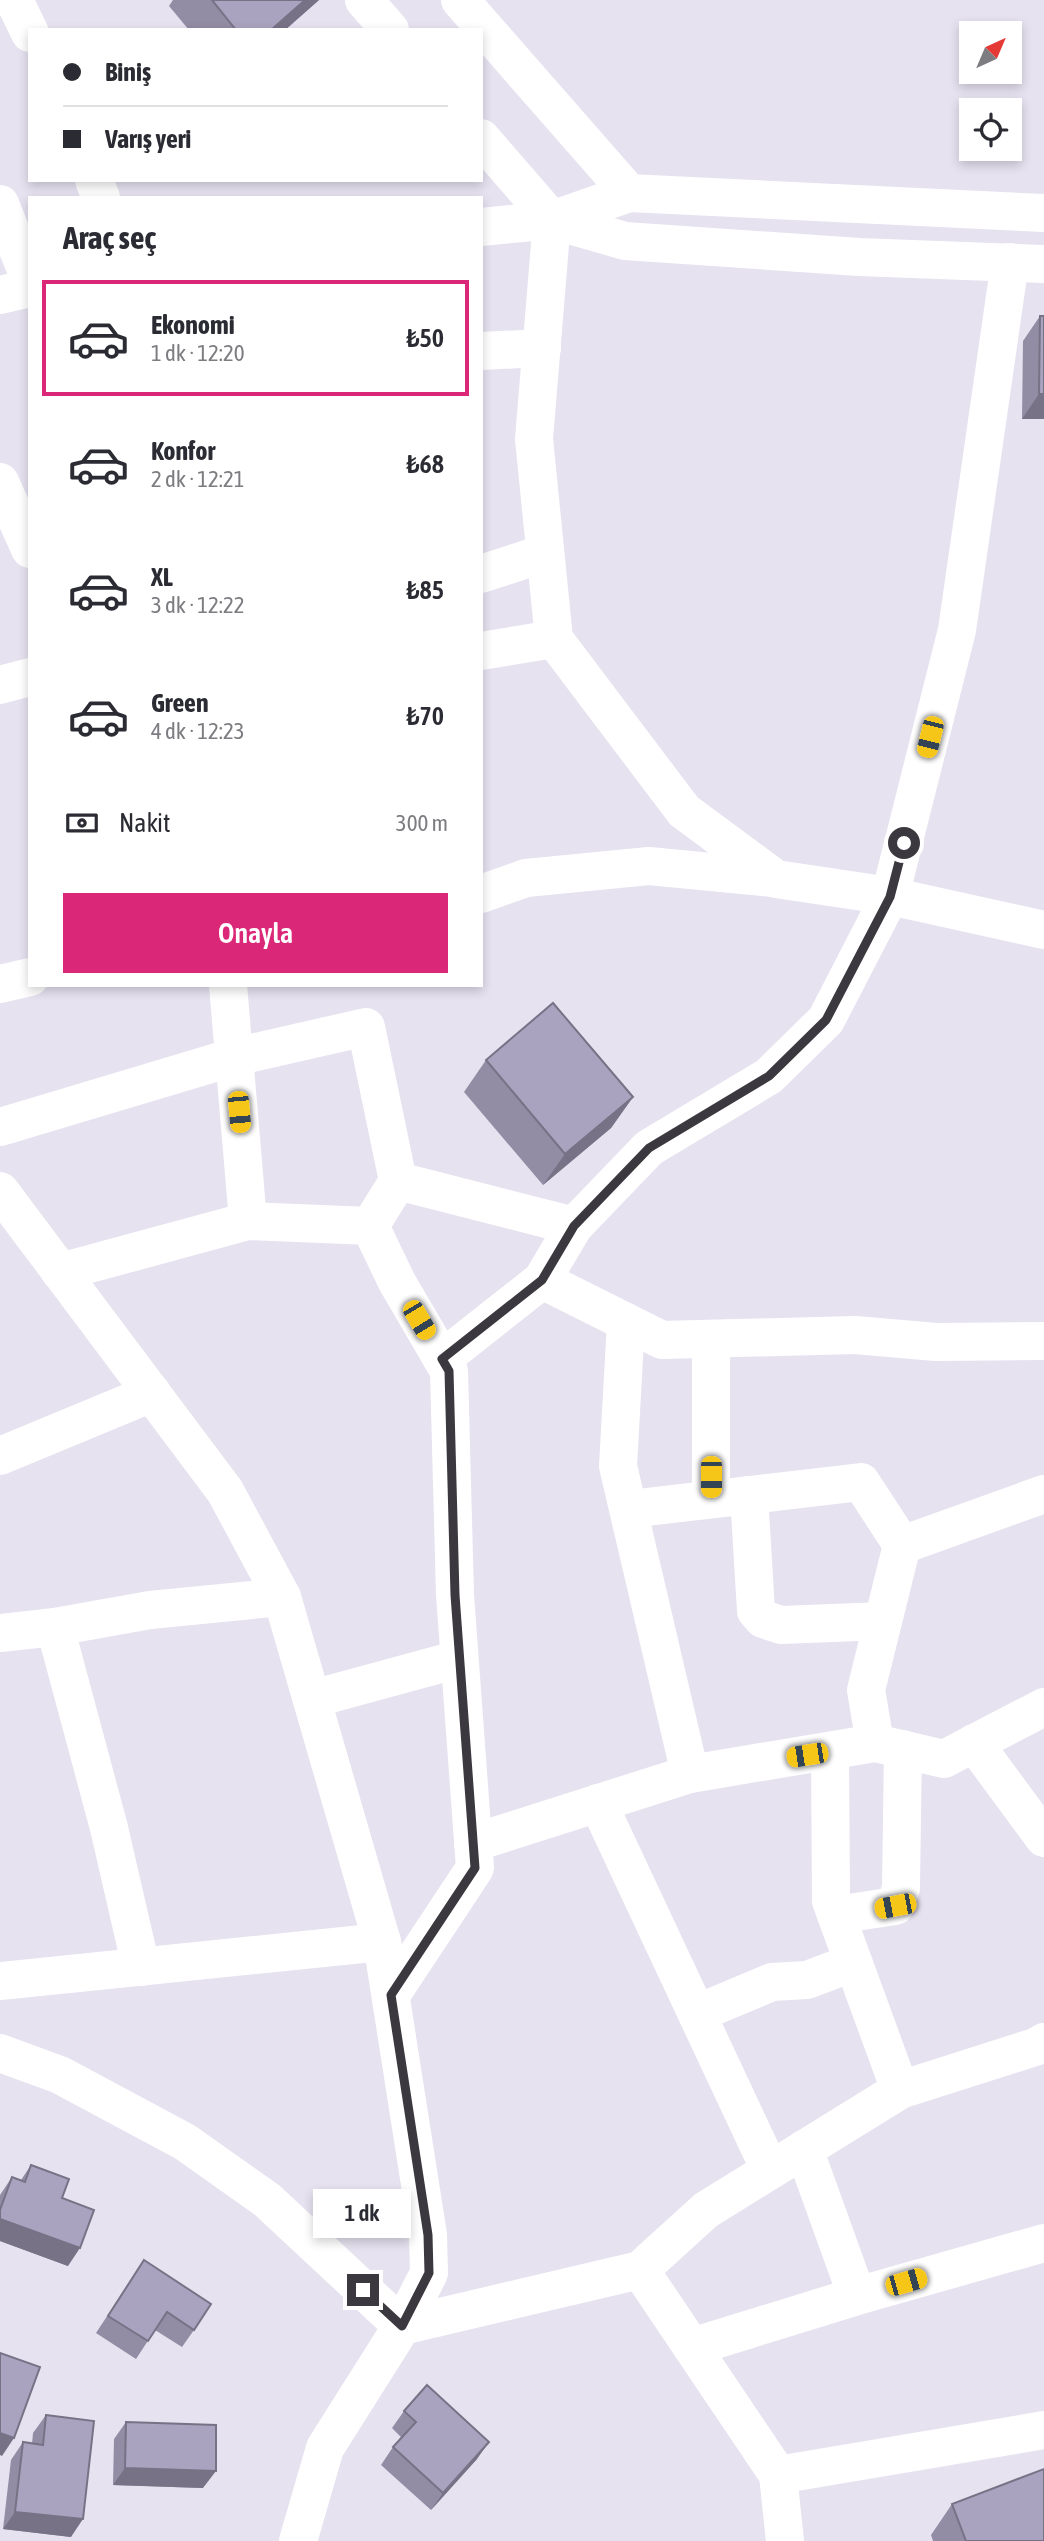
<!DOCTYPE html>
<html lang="tr">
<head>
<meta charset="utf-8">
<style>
	body { margin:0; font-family:"Asap Condensed",sans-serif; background:#f7f7f7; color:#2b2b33; height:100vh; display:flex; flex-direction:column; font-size:26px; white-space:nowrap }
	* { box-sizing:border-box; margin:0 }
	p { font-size:23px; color:#7c7c81 }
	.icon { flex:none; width:38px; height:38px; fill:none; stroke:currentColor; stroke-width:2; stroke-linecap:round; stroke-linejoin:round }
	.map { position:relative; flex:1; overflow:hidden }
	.details { position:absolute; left:28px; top:196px; width:455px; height:791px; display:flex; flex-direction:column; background:#fff; border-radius:0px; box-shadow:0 4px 10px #0003 }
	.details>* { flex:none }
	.banner { position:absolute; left:28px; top:28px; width:455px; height:154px; border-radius:0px; box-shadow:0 4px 10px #0003; display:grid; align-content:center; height:154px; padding:0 35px; background:#fff }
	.needle { width:46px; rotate:44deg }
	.buttons { position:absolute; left:959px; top:21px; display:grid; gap:14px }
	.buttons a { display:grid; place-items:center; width:63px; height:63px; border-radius:0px; background:#fff; box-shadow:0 4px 10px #0003; font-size:35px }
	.end { position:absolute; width:32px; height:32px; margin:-16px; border:9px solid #3b393f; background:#fff; box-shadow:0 0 0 4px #fff }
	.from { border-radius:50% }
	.bubble { position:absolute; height:49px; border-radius:0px; background:#fff; box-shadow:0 4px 10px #0003; font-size:23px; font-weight:600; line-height:49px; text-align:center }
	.car { position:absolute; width:21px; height:42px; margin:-21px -10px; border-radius:9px; box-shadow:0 0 5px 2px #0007; background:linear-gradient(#f5c518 24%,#345 0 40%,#f5c518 0 76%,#345 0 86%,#f5c518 0) }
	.banner b { display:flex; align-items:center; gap:24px; height:66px; font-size:26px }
	.banner b+b { border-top:2px solid #e1e1e2 }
	.banner i { width:18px; height:18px; background:#2b2b33 }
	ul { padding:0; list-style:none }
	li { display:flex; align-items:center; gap:21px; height:116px; margin:0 14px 10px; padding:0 21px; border:4px solid transparent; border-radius:0px }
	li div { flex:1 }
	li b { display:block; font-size:26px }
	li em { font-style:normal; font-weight:600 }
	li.on { border-color:#db2777 }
	li>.icon { width:63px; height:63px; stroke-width:1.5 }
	h2 { padding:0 35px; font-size:32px; line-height:84px }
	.pay { display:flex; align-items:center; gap:18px; height:77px; padding:0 35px; font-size:26px }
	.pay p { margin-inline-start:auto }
	.action { display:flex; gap:14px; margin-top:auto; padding:14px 35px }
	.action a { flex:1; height:80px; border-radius:0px; background:#db2777; color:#fff; font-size:28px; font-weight:600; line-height:80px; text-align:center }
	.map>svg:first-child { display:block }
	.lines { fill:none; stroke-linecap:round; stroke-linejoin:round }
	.street { stroke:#fff; stroke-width:38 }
	.secondary { stroke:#fff; stroke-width:38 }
	.wall { fill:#928ca4 }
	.shaded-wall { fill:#777286 }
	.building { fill:#aaa3bf; stroke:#777286; stroke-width:2 }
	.route { stroke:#3b393f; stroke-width:9 }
</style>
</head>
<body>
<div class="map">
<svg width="1044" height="2541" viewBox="0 0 1044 2541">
	<rect width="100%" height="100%" fill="#e6e2f0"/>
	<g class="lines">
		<!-- street -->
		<g class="street">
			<polyline points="14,0 30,33"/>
			<polyline points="364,0 390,30"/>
			<polyline points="460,0 629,193"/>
			<polyline points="481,138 552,220 534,439 554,639 684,811 776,879 890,896 1044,930"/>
			<polyline points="94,180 101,198"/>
			<polyline points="0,204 30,280"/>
			<polyline points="1010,262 957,630 890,896 826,1020 769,1076 649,1148 574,1226 542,1280 662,1340 855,1335 936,1342 1044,1341"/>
			<polyline points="481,351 542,348"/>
			<polyline points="0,482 30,549"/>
			<polyline points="481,574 545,553"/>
			<polyline points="481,651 554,639"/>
			<polyline points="0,685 30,677"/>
			<polyline points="481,894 526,878 649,866 774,878"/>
			<polyline points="0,984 30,977"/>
			<polyline points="228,985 248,1221"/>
			<polyline points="0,1127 234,1057 366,1027 398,1181 370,1226"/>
			<polyline points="398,1181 574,1226"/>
			<polyline points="370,1226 397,1282 449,1371 455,1595 475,1868 391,1995"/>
			<polyline points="60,1272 248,1221 370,1226"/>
			<polyline points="626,1322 618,1466 690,1774"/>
			<polyline points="442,1359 542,1280"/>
			<polyline points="0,1456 152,1393"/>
			<polyline points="749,1495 756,1611 763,1619 781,1625 883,1621"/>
			<polyline points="711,1499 711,1339"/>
			<polyline points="629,1509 861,1482 902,1545 866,1690 875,1743"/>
			<polyline points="902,1545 1044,1494"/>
			<polyline points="55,1627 109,1828 141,1967"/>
			<polyline points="0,1633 55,1627 150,1610 282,1597"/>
			<polyline points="312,1699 459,1659"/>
			<polyline points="974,1743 1044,1838"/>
			<polyline points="830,1751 831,1901 900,2090"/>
			<polyline points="598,1803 770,2170"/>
			<polyline points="473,1843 690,1774 875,1743 944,1759 1044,1707"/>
			<polyline points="836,1915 895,1906 901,1888 903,1749"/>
			<polyline points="0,1981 382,1942"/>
			<polyline points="698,2013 772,1982 807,1980 852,1963"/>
			<polyline points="0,2053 60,2075 185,2142 267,2200 402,2326 640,2270 706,2210 900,2090 1035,2047 1044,2042"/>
			<polyline points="804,2149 857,2296"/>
			<polyline points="640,2270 778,2475 785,2541"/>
			<polyline points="692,2347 857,2296 1044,2243"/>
			<polyline points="778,2475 1044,2430"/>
		</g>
		<!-- secondary -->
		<g class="secondary">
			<polyline points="552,220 625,241 859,257 1044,264"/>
			<polyline points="481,227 552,220 629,193 1044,213"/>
			<polyline points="0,295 30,288"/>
			<polyline points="0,1191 225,1491 282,1597 382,1942 428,2235 429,2273 402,2326 325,2448 298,2541"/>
		</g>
	</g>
	<!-- wall -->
	<g class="wall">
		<polygon points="173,0 319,0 285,30 189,30 169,6"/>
		<polygon points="1040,316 1044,419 1022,419 1023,341"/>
		<polygon points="486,1060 633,1097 611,1128 543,1185 464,1092"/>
		<polygon points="31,2165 62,2198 68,2266 0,2241 0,2195 12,2177 21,2180"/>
		<polygon points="144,2260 194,2330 182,2347 155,2330 136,2359 96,2333"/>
		<polygon points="404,2411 477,2459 431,2510 381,2465 393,2447 402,2438 392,2428"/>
		<polygon points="46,2415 71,2537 3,2529 11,2460 23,2442 32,2444 33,2433"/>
		<polygon points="126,2422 203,2488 113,2485 114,2439"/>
		<polygon points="952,2504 1044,2541 933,2541 931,2535"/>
	</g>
	<!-- shaded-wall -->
	<g class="shaded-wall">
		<polygon points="305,0 319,0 285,30 271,30"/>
		<polygon points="1039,394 1044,394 1044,419 1022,419"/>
		<polygon points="633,1097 611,1128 543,1185 565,1154"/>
		<polygon points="0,2219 80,2248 68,2266 0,2241"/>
		<polygon points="0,2433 14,2438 2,2456 0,2455"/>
		<polygon points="489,2442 477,2459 431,2510 443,2493"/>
		<polygon points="125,2468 216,2471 203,2488 113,2485"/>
		<polygon points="15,2512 83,2519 71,2537 3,2529"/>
	</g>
	<!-- building -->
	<g class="building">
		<polygon points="212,0 305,0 271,30 236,30"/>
		<polygon points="1040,316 1044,316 1044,394 1039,394"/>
		<polygon points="553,1003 633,1097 565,1154 486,1060"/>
		<polygon points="31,2165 69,2179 62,2198 94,2210 80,2248 0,2219 0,2210 12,2177 25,2182"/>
		<polygon points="144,2260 211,2304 194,2330 167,2312 148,2341 108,2316"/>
		<polygon points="0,2353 40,2367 14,2438 0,2433"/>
		<polygon points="427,2385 489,2442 443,2493 393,2447 416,2422 404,2411"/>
		<polygon points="46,2415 94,2421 83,2519 15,2512 23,2442 43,2445"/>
		<polygon points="126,2422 216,2425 216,2471 125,2468"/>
		<polygon points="1044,2469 1044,2541 966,2541 952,2504"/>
	</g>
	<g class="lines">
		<!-- route -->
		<polyline class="route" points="363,2290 402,2326 429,2273 428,2235 391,1995 475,1868 455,1595 449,1371 442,1359 542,1280 574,1226 649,1148 769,1076 826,1020 890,897 904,843"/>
	</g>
</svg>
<div class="buttons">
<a><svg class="needle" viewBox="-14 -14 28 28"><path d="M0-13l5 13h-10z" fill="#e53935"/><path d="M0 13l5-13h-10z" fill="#7c7c81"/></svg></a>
<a><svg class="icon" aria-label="locate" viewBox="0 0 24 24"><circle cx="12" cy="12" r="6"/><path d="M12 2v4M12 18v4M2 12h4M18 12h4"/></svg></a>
</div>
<i class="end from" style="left:904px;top:843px"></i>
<i class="end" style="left:363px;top:2290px"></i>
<div class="bubble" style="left:313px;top:2189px;width:98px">1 dk</div>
<i class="car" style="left:930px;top:737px;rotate:194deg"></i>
<i class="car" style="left:239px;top:1112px;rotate:175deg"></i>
<i class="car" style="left:419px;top:1320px;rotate:149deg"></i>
<i class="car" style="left:711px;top:1477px;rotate:180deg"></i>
<i class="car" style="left:807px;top:1755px;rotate:261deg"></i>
<i class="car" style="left:895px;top:1906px;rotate:259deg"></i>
<i class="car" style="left:906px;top:2282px;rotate:74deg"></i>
<div class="banner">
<b><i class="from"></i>Biniş</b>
<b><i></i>Varış yeri</b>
</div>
<section class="details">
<h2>Araç seç</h2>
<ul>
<li class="on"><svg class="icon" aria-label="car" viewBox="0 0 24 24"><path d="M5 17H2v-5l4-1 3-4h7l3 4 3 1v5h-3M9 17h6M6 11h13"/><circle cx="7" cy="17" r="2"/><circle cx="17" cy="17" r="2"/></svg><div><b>Ekonomi</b><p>1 dk · 12:20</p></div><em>₺50</em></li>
<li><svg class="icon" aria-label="car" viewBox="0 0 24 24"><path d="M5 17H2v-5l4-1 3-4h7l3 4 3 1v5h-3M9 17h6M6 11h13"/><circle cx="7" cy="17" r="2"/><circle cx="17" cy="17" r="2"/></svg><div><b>Konfor</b><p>2 dk · 12:21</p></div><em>₺68</em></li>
<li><svg class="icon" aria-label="car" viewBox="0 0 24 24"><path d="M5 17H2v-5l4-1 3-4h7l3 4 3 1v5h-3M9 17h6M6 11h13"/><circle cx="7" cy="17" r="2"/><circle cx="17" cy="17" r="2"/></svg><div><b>XL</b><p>3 dk · 12:22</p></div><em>₺85</em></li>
<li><svg class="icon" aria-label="car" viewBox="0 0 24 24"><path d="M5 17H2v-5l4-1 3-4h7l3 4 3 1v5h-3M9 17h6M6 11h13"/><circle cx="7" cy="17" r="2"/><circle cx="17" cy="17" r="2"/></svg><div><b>Green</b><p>4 dk · 12:23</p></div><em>₺70</em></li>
</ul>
<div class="pay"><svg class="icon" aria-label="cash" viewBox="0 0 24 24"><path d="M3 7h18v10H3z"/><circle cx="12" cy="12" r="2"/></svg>Nakit<p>300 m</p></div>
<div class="action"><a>Onayla</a></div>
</section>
</div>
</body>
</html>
